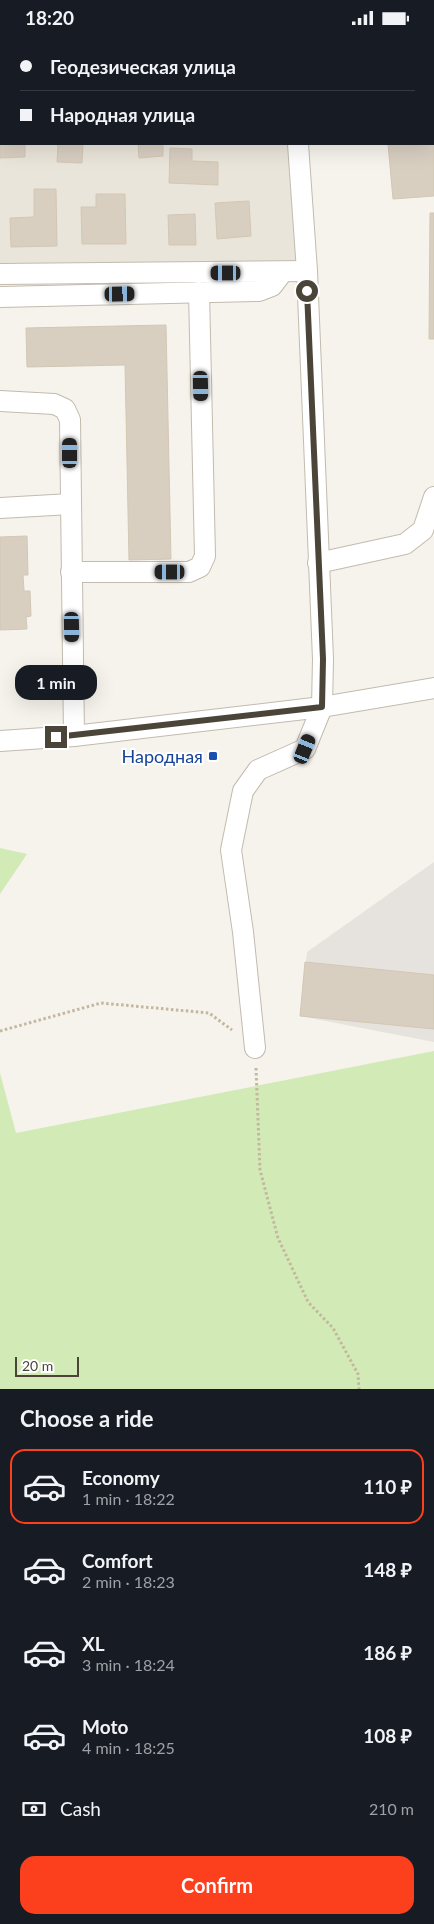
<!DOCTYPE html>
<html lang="en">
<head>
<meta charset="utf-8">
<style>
	body { margin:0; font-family:Lato,sans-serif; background:#20242c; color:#f1f3f6; height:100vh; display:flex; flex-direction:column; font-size:19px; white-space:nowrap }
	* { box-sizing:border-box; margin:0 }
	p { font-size:16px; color:#9ea1a6 }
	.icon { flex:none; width:28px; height:28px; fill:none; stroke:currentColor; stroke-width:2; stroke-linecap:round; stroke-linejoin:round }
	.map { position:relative; height:1354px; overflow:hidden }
	.details { display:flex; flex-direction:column; background:#171b24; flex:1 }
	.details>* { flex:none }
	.guide { position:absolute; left:0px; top:0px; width:435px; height:110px; box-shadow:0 5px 20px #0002; display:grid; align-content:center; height:110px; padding:0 20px; background:#171b24 }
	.scale { position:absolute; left:15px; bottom:12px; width:64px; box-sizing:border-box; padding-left:5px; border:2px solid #4b4439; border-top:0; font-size:14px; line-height:18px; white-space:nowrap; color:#4b4439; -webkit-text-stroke:4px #fff; paint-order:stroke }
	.end { position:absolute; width:22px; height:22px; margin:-11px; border:6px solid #4b4439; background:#fff; box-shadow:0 0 0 2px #fff }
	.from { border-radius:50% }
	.bubble { position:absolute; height:35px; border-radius:15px; background:#171b24; box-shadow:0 5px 20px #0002; font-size:16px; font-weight:700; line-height:35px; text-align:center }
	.car { position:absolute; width:15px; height:30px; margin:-15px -8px; border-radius:6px; box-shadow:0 0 4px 1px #0007; background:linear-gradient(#222 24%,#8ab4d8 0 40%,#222 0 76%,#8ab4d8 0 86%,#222 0) }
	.guide b { display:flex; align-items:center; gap:18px; height:48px; font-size:19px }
	.guide b+b { border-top:1px solid #363941 }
	.guide i { width:12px; height:12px; background:#f1f3f6 }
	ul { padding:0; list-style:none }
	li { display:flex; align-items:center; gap:15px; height:75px; margin:0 10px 8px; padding:0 10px; border:2px solid transparent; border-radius:15px }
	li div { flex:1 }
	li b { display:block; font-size:19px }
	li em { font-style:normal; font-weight:700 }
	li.selected { border-color:#fc3f1d }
	li>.icon { width:45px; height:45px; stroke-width:1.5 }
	h2 { padding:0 20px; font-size:22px; line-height:60px }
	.pay { display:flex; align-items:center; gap:12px; height:55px; padding:0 20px; font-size:19px }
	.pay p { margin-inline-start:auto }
	.action { display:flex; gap:10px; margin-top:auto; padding:10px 20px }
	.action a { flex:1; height:58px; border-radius:15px; background:#fc3f1d; color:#fff; font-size:20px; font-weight:700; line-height:58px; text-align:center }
	.status { display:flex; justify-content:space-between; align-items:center; height:35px; padding:0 25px; background:#171b24; direction:ltr }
	.status svg { height:14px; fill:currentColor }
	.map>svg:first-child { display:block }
	.residential { fill:#eae5da }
	.industrial { fill:#e6e2dd }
	.green { fill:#d2eab5 }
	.building { fill:#d8cfc1; stroke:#d3c7b4 }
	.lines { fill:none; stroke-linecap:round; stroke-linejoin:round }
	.minor-casing { stroke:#c2bbae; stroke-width:22 }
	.path { stroke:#c4b79f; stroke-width:3; stroke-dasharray:2.5 2.5; stroke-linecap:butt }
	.minor { stroke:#fff; stroke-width:20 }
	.route { stroke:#4b4439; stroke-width:6 }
	.transit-dot { fill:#1a4fb4; stroke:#fff; stroke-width:2 }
	.labels { text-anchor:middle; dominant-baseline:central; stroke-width:4; stroke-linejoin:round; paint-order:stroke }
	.transit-label { font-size:18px; fill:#164399; stroke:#fff; text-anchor:end }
</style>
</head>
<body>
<div class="status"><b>18:20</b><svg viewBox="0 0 49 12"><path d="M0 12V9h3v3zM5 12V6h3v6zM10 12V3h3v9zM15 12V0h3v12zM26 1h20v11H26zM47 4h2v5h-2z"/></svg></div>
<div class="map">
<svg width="434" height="1354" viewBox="0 0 434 1354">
	<rect width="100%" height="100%" fill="#f6f3ec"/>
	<!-- residential -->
	<polygon class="residential" points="0,0 291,0 1,1 1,109 298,109 307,236 0,239"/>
	<!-- industrial -->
	<polygon class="industrial" points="434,827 434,1007 300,981 307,917"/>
	<!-- green -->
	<g class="green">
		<polygon points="0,813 27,819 0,859"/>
		<polygon points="434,1016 434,1354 0,1354 0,1038 16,1098"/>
	</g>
	<!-- building -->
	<g class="building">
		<polygon points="348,0 434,0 434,64 434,1"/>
		<polygon points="434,64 434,161 393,164 388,109 434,109"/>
		<polygon points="0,95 1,109 25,109 25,122 0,123"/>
		<polygon points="58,109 83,109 82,128 57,127"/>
		<polygon points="138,109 163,109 163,121 139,123"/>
		<polygon points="170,113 192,114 192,126 218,127 218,150 169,148"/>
		<polygon points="34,154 56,154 57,211 11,212 10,183 34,182"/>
		<polygon points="96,159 125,159 126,209 82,209 81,172 96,172"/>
		<polygon points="249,166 251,201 217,204 215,168"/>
		<polygon points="430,178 434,178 434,304 429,304"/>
		<polygon points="195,179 196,210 169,210 168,180"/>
		<polygon points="166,290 171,524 129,525 125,330 27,332 26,293"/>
		<polygon points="27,501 28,540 23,540 24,556 30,556 31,581 26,582 27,594 0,595 0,502"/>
		<polygon points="305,927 434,940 434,994 300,981"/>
	</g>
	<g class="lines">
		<defs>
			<g id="minor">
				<polyline points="291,0 291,1"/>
				<polyline points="0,68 1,68"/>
				<polyline points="0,239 307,236"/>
				<polyline points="0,262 259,256 272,251 282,238"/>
				<polyline points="0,366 54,369 65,374 70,385 74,701"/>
				<polyline points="0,473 71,469"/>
				<polyline points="318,528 405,509 423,495 434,462"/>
				<polyline points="71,537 189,537 200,532 205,521 199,257"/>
				<polyline points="0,706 74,701 322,672 434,653"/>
				<polyline points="255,1013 243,897 231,815 243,756 258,735 305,714 322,672 323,624 307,236 298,109"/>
			</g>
		</defs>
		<!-- minor casing -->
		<use href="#minor" class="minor-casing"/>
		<!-- path -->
		<g class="path">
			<polyline points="0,996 101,968 209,978 232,995"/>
			<polyline points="256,1033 260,1135 278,1203 308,1267 333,1293 358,1339 359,1354"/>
		</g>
		<!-- minor -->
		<use href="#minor" class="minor"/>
	</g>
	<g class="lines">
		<!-- route -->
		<polyline class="route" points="56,702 322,672 323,624 307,256"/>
	</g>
	<!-- markers -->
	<rect class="transit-dot" x="208" y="716" width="10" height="10" rx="2.5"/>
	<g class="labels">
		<!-- transit labels -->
		<g class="transit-label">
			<text x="203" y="721">Народная</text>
		</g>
	</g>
</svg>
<div class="scale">20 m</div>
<i class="end from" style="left:307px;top:256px"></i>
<i class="end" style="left:56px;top:702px"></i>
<div class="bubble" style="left:15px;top:630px;width:82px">1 min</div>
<i class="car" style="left:226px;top:238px;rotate:270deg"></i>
<i class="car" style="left:120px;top:259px;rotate:89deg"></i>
<i class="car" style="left:201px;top:351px;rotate:179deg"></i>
<i class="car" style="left:70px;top:418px;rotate:0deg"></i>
<i class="car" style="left:170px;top:537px;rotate:270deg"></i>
<i class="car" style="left:72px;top:592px;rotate:179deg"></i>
<i class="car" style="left:305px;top:714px;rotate:22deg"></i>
<div class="guide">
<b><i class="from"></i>Геодезическая улица</b>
<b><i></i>Народная улица</b>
</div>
</div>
<section class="details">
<h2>Choose a ride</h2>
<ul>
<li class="selected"><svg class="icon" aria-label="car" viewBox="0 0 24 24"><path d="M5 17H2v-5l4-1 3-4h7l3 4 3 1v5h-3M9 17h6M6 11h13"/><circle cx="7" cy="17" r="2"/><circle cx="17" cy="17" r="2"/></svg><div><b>Economy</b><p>1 min · 18:22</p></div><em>110 ₽</em></li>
<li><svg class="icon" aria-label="car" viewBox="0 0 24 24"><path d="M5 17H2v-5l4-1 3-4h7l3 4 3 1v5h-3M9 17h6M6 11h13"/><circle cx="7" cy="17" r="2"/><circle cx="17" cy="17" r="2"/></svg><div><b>Comfort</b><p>2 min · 18:23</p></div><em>148 ₽</em></li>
<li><svg class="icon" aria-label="car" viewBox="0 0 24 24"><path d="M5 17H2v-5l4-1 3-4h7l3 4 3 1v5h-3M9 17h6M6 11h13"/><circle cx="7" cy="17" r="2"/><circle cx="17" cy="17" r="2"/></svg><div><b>XL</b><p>3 min · 18:24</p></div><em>186 ₽</em></li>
<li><svg class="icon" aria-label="car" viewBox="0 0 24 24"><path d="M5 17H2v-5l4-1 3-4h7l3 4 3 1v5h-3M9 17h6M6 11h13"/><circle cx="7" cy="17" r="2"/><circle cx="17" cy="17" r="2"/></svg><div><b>Moto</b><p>4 min · 18:25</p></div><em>108 ₽</em></li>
</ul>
<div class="pay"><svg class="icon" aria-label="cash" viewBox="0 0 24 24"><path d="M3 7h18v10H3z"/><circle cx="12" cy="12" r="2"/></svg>Cash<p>210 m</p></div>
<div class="action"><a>Confirm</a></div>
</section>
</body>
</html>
